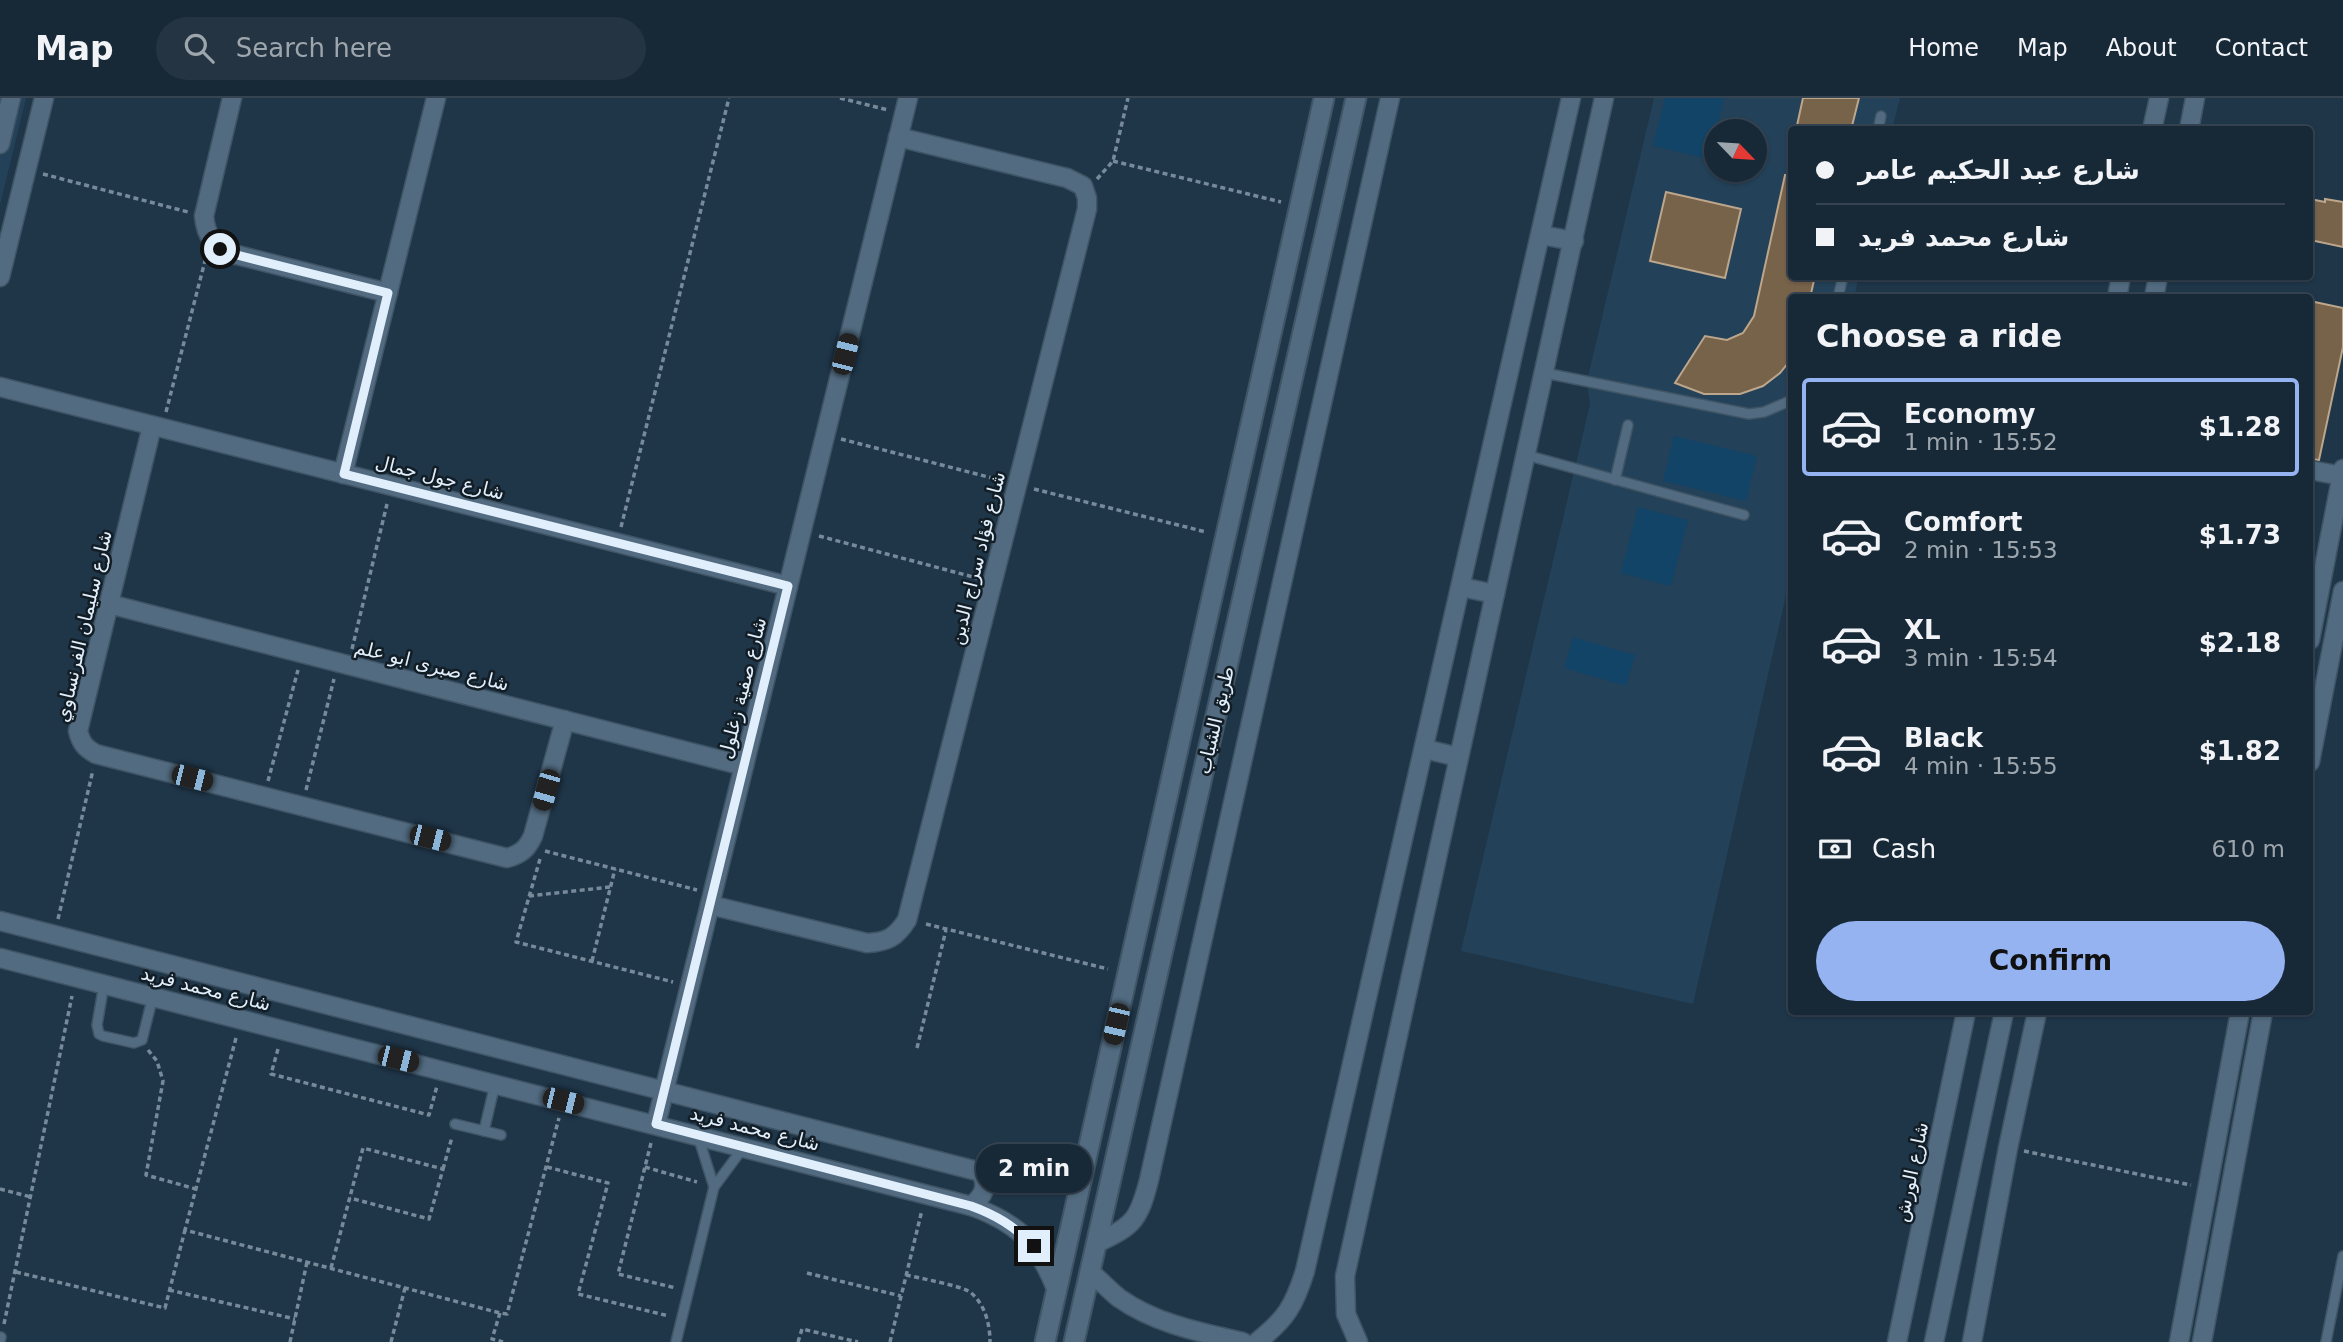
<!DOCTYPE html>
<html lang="en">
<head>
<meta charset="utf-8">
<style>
	body { margin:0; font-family:"DejaVu Sans",Cairo,sans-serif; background:#243442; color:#f1f3f6; height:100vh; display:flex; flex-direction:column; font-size:26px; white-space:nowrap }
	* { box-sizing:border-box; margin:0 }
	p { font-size:23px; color:#9ea6ad }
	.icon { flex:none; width:38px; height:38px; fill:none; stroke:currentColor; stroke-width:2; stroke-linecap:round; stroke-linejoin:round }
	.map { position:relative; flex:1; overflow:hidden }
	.drawer { position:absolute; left:1788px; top:196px; width:525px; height:721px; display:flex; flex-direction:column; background:#172837; border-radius:7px; box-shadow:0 2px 5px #0004,0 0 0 2px #364452 }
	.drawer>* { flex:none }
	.guide { position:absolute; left:1788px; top:28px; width:525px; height:154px; border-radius:7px; box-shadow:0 2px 5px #0004,0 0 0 2px #364452; display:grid; align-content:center; height:154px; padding:0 28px; background:#172837 }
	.needle { width:46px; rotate:115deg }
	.buttons { position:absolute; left:1704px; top:21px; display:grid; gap:14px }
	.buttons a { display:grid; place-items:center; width:63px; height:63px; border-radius:50%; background:#172837; box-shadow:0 2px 5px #0004,0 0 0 2px #364452; font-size:35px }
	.end { position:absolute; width:32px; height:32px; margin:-16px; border:9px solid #e1effc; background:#111; box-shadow:0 0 0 4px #111 }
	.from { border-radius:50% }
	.bubble { position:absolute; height:49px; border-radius:24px; background:#172837; box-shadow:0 2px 5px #0004,0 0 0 2px #364452; font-size:23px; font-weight:700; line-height:49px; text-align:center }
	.car { position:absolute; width:21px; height:42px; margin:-21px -10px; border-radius:9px; box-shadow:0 0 5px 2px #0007; background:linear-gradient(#222 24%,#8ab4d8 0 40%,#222 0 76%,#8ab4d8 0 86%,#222 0) }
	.guide b { display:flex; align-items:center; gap:24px; height:66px; font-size:26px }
	.guide b+b { border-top:2px solid #364452 }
	.guide i { width:18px; height:18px; background:#f1f3f6 }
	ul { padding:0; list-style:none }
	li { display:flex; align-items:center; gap:21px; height:98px; margin:0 14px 10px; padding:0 14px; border:4px solid transparent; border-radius:7px }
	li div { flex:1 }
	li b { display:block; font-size:26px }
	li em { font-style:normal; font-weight:700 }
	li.on { border-color:#95b2f1 }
	li>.icon { width:63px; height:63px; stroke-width:1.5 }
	h2 { padding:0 28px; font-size:32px; line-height:84px }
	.pay { display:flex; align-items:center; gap:18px; height:77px; padding:0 28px; font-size:26px }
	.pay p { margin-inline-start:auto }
	.primary-button { display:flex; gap:14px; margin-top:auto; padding:14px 28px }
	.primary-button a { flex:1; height:80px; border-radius:42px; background:#95b2f1; color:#111; font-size:28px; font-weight:700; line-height:80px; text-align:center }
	header { display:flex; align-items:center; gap:42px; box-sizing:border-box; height:98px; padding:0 35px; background:#172837; border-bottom:2px solid #364452 }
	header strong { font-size:33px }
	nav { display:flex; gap:38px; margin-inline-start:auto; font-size:24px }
	.search { width:490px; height:63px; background:#243442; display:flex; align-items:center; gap:18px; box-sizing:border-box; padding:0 24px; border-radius:38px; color:#9ea6ad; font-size:26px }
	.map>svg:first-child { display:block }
	.built { fill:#234158; fill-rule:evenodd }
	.green { fill:#114467 }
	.building { fill:#77624a; stroke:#bca68c; stroke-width:2 }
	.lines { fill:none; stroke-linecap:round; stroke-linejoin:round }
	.service-casing { stroke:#3f5464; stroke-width:12 }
	.minor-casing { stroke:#3f5464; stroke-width:21 }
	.tertiary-casing { stroke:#3f5464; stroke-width:23 }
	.path { stroke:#778a9a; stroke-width:3.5; stroke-dasharray:5 3.5; stroke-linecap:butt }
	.service { stroke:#526b80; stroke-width:9 }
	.minor { stroke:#526b80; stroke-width:18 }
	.tertiary { stroke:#526b80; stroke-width:19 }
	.route { stroke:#e1effc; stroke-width:9 }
	.labels { text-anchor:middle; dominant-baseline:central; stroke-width:5; stroke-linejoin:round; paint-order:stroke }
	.street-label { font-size:19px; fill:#e1effc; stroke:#121d25 }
</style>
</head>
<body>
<header>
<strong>Map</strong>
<div class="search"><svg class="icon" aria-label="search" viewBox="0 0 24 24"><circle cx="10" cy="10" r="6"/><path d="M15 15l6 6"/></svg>Search here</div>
<nav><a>Home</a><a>Map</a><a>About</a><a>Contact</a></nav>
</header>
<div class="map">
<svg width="2343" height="1244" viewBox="0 0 2343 1244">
	<rect width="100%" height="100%" fill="#1f3649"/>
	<!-- built -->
	<g class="built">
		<polygon points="0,0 26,0 0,107"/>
		<path d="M1654,0H1900L1892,31L1792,32V178L1859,179L1854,199L1792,200V471L1693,906L1461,853L1590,306L1587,283ZM1717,33H1755V72H1717Z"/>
	</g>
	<!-- green -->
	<g class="green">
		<polygon points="1665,0 1724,0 1709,61 1653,48"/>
		<polygon points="1674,338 1757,358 1746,403 1663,383"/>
		<polygon points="1638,409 1688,422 1671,488 1621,475"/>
		<polygon points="1573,539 1635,557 1626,588 1564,570"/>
	</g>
	<!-- building -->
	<g class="building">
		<polygon points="1803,0 1859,0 1851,32 1796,32"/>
		<polygon points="1785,77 1792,78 1792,178 1815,178 1810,200 1792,200 1792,260 1780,275 1763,288 1740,296 1704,296 1675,285 1705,238 1727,242 1743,235 1754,218"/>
		<polygon points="1666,94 1741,111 1725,180 1650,163"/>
		<polygon points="2310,101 2325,104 2325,101 2343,104 2343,149 2310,142"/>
		<polygon points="2310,203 2343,210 2343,249 2319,362 2310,361"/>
	</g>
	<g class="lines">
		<defs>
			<g id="service">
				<polyline points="1878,32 1881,18"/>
				<polyline points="1838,200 1843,178"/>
				<polyline points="1545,275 1749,316 1764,314 1792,302"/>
				<polyline points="1526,357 1744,417"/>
				<polyline points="1615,382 1628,327"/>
				<polyline points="104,886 97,927 99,936 103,938 134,945 142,942 153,898"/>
				<polyline points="455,1026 501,1037"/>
				<polyline points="484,1033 495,986"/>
				<polyline points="698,1038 714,1089"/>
				<polyline points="0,1243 1,1239"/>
				<polyline points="676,1244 714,1089 743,1050"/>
				<polyline points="2326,1244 2343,1158"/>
			</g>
			<g id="minor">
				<path d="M232,0L204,118C206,139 214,148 233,156L388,195"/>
				<polyline points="2152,32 2159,0"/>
				<polyline points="2189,32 2195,0"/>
				<polyline points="0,46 11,0"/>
				<polyline points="1541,137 1574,143"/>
				<polyline points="0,179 44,0"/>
				<polyline points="2117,200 2121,178"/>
				<polyline points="2154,200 2158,178"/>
				<polyline points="0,289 788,488"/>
				<path d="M152,328L78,633C81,645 85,650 96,656L507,760C521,756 527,751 533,738L565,622"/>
				<polyline points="2310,372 2342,378"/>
				<polyline points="343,376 436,0"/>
				<polyline points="1461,489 1495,496"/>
				<polyline points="109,506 744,668"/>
				<polyline points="2310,542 2343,371"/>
				<polyline points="1425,651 1458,659"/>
				<polyline points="2310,664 2343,493"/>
				<path d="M710,807L867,845C888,844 896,839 907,822L1087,111V100L1083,88L1067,80L898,39"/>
				<path d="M0,823L981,1074C1024,1082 1052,1076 1088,1052"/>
				<path d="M0,860L971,1108C1018,1125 1039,1146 1057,1193"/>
				<polyline points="656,1026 908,0"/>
				<path d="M971,1108C984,1098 988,1089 981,1074"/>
				<path d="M1097,1145C1134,1128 1139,1121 1149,1082L1390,0"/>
				<path d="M1090,1174C1100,1182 1109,1192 1119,1200C1156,1226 1199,1234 1243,1244"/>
				<path d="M1257,1244C1286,1221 1294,1208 1305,1173L1571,0"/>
				<polyline points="1358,1244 1346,1216 1345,1178 1604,0"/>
				<polyline points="1897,1244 1966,914"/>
				<polyline points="1934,1244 2004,914"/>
				<polyline points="1972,1244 2008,1050 2037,914"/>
				<polyline points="2179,1244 2240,914"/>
				<polyline points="2202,1244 2263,914"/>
			</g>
			<g id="tertiary">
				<polyline points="1045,1244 1324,0"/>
				<polyline points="1074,1244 1356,0"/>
			</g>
		</defs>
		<!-- service casing -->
		<use href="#service" class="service-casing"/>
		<!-- minor casing -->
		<use href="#minor" class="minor-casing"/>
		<!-- tertiary casing -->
		<use href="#tertiary" class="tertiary-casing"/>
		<!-- path -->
		<g class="path">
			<polyline points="840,0 888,12"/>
			<polyline points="1113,63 1281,104"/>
			<polyline points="43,76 188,114"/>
			<polyline points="1097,81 1113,63 1128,0"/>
			<polyline points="166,314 206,159"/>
			<polyline points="841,341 1000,382"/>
			<polyline points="1034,391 1206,434"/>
			<polyline points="621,429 729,0"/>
			<polyline points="819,438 977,480"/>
			<polyline points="352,551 387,406"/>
			<polyline points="268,683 298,572"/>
			<polyline points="306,692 334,581"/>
			<polyline points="545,753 697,792"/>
			<polyline points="540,761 516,844 673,884"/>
			<polyline points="529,798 610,789"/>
			<polyline points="58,821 93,672"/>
			<polyline points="926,826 1108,871"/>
			<polyline points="592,863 615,771"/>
			<polyline points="236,940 185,1132 500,1215 507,1216 559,1020"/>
			<polyline points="917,950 946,832"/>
			<polyline points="278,951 271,976 429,1017 437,988"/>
			<polyline points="148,952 157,963 163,983 146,1077 196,1091"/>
			<polyline points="651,1045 618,1176 676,1190"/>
			<polyline points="2024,1053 2191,1087"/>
			<polyline points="547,1069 608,1085 578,1196 669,1218"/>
			<polyline points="645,1069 697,1084"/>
			<polyline points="443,1071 452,1039"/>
			<polyline points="0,1091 31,1099"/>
			<polyline points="331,1170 363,1050 443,1071 429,1121 350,1100"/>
			<polyline points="16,1174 165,1210 185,1132"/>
			<polyline points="807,1175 901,1198"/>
			<path d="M906,1177C919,1180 962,1188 970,1194C985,1206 990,1226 990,1244"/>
			<polyline points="169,1192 295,1221"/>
			<polyline points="500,1215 492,1241 503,1244"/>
			<polyline points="4,1226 72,898"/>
			<polyline points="290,1244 307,1164"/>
			<polyline points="391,1244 405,1190"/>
			<polyline points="798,1244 802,1231 858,1244"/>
			<polyline points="890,1244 922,1112"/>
		</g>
		<!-- service -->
		<use href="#service" class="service"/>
		<!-- minor -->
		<use href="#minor" class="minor"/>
		<!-- tertiary -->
		<use href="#tertiary" class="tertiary"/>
	</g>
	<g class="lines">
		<!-- route -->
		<path class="route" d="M220,151L233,156L388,195L344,376L788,488L656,1026L971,1108C996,1117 1014,1128 1034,1148"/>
	</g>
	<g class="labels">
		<!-- street labels -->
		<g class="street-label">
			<text transform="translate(440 379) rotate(14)">شارع جول جمال</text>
			<text transform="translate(977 460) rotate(-76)">شارع فؤاد سراج الدين</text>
			<text transform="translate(83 528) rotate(-77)">شارع سليمان الفرنساوي</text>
			<text transform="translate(432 567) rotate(14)">شارع صبرى ابو علم</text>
			<text transform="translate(742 590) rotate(-76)">شارع صفية زغلول</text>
			<text transform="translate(1215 622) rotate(-77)">طريق الشباب</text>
			<text transform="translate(206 890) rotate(14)">شارع محمد فريد</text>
			<text transform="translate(755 1030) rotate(14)">شارع محمد فريد</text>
			<text transform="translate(1911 1074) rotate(-78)">شارع الورش</text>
		</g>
	</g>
</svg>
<div class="buttons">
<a><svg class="needle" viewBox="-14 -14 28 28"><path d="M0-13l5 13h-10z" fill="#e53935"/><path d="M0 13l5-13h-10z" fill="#9ea6ad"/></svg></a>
</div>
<i class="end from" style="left:220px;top:151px"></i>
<i class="end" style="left:1034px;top:1148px"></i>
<div class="bubble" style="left:976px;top:1046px;width:116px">2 min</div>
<i class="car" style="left:845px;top:256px;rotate:14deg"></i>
<i class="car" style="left:192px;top:680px;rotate:104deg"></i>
<i class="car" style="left:546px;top:692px;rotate:196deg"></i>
<i class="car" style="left:430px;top:740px;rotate:104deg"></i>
<i class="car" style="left:1116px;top:926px;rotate:193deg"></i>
<i class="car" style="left:398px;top:961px;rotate:104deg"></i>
<i class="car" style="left:563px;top:1003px;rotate:104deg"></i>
<div class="guide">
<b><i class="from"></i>شارع عبد الحكيم عامر</b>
<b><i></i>شارع محمد فريد</b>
</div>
<section class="drawer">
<h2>Choose a ride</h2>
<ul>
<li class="on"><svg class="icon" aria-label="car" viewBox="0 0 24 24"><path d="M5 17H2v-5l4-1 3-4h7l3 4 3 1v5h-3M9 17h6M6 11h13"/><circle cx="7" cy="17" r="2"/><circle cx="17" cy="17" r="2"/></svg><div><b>Economy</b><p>1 min · 15:52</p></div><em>$1.28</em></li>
<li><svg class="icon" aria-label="car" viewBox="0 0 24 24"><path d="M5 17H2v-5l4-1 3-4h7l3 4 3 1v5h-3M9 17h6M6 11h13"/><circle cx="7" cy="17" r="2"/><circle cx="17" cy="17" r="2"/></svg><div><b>Comfort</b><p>2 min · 15:53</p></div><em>$1.73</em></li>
<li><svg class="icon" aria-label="car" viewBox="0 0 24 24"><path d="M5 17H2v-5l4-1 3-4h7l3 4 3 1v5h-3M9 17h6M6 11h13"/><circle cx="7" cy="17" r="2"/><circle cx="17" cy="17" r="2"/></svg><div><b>XL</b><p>3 min · 15:54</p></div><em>$2.18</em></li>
<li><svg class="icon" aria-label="car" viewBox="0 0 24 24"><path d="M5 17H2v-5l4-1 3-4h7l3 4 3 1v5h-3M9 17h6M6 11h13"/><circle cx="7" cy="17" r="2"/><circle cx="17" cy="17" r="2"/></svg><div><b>Black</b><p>4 min · 15:55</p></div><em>$1.82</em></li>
</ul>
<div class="pay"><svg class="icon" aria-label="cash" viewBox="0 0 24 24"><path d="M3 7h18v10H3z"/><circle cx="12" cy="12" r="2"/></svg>Cash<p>610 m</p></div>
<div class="primary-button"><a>Confirm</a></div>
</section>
</div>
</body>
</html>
